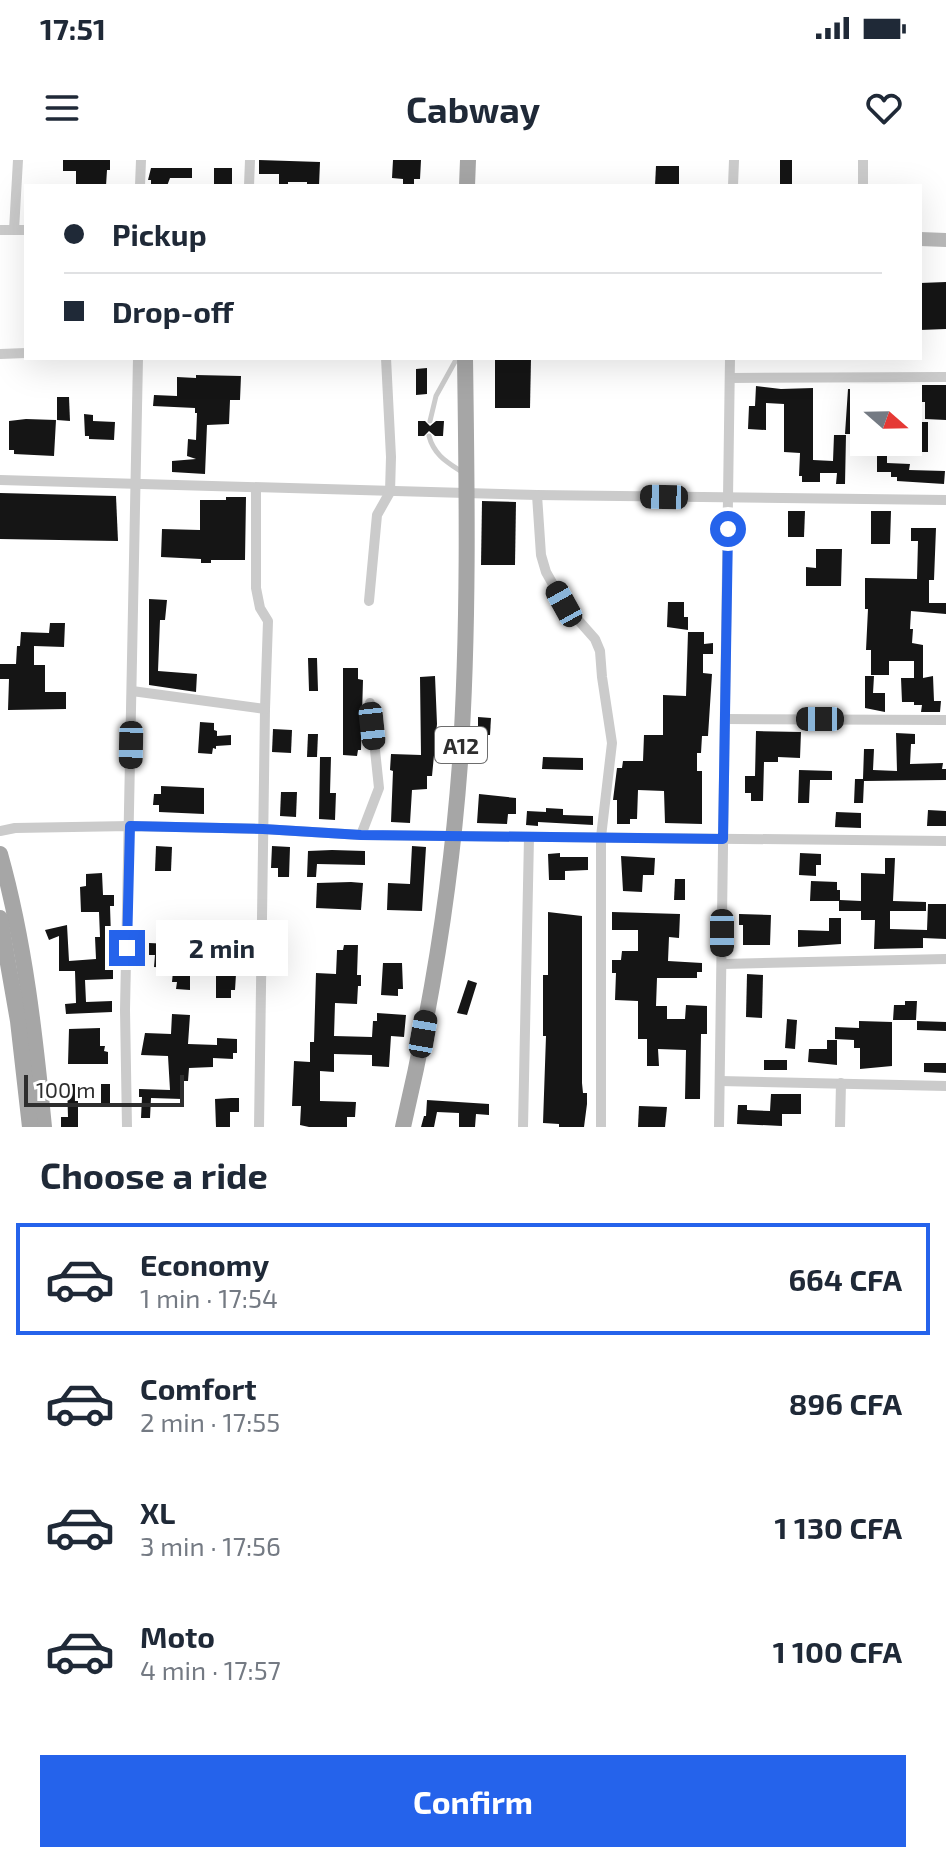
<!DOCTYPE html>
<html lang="en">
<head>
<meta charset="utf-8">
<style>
	body { margin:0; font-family:"Exo 2",sans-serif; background:#f2f2f3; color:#1f2937; height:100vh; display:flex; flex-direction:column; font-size:30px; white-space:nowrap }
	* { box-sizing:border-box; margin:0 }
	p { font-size:26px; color:#747a83 }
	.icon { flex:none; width:44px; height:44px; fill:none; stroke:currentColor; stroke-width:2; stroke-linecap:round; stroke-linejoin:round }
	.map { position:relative; height:967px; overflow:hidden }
	.sheet { display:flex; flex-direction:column; background:#fff; flex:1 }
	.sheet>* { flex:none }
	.hud { position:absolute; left:24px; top:24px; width:898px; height:176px; border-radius:0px; box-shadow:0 8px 32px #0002; display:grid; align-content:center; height:176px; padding:0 40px; background:#fff }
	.needle { width:52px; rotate:110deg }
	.buttons { position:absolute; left:850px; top:224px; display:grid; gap:16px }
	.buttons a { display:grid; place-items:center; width:72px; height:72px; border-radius:0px; background:#fff; box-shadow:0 8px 32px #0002; font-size:40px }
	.scale { position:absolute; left:24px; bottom:20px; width:160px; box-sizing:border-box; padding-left:8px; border:4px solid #2e2e2e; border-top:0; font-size:22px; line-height:28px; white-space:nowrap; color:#2e2e2e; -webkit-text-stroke:6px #fff; paint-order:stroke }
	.end { position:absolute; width:36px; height:36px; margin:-18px; border:10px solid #2563eb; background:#fff; box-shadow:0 0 0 4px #fff }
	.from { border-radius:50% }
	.bubble { position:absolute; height:56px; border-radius:0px; background:#fff; box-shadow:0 8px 32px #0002; font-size:26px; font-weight:700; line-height:56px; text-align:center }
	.car { position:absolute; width:24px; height:48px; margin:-24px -12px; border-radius:10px; box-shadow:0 0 6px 2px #0007; background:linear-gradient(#222 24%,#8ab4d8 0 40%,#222 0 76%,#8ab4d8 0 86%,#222 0) }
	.hud b { display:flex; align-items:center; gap:28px; height:76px; font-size:30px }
	.hud b+b { border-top:2px solid #e0e1e3 }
	.hud i { width:20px; height:20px; background:#1f2937 }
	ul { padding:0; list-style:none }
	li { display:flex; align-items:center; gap:24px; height:112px; margin:0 16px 12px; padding:0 24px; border:4px solid transparent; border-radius:0px }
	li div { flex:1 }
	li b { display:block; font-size:30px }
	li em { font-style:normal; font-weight:700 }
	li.on { border-color:#2563eb }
	li>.icon { width:72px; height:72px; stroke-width:1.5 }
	h2 { padding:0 40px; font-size:36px; line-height:96px }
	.button { display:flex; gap:16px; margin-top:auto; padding:16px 40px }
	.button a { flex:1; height:92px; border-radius:0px; background:#2563eb; color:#fff; font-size:32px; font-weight:700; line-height:92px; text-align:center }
	.status { display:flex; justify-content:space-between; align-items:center; height:56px; padding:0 40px; background:#fff; direction:ltr }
	.status svg { height:22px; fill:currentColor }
	header { display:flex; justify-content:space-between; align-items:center; height:104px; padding:0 40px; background:#fff; font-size:36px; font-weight:700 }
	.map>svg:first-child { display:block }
	.building { fill:#151515 }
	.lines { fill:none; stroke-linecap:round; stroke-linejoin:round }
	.lane { stroke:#cbcbcb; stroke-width:5 }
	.street { stroke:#cbcbcb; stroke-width:10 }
	.secondary { stroke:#b8b8b8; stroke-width:14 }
	.primary { stroke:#a6a6a6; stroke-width:16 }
	.route { stroke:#2563eb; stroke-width:10 }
	.labels { text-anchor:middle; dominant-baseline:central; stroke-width:8; stroke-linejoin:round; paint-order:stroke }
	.shield { fill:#fff; stroke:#6d6d6d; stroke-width:2 }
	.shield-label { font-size:22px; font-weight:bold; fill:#2e2e2e }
</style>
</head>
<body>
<div class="status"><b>17:51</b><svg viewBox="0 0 49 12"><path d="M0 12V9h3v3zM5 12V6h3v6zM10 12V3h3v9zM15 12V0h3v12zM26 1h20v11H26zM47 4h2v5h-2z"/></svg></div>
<header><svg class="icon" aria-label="menu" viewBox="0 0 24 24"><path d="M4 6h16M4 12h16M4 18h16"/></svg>Cabway<svg class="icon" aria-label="heart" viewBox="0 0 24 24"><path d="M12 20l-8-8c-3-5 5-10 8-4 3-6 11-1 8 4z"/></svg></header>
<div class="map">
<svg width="946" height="967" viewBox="0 0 946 967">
	<rect width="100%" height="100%" fill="#fff"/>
	<!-- building -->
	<g class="building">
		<polygon points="63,0 110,0 110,10 107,10 106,26 76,26 76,11 63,11"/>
		<polygon points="259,0 320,2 319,26 307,26 307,22 288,22 288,26 279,26 279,14 259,14"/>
		<polygon points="393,0 421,0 420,19 414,19 414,26 403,26 403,19 392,18"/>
		<polygon points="780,0 792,0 792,25 780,24"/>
		<polygon points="656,6 679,6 679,26 655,26"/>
		<polygon points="151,8 192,8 192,18 170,18 167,26 151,26 151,20 148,20"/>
		<rect x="214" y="8" width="18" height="18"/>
		<polygon points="946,122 946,169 920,170 920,123"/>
		<polygon points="495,198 531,198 530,248 495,248"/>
		<polygon points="427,208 427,234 416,235 416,209"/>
		<polygon points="196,215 241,216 240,240 230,240 229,264 207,265 205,314 172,312 172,301 196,299 187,296 188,279 196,280 197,253 195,253 195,248 153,246 154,235 177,236 177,217 196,218"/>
		<polygon points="912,225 946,225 946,260 925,259 925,242 911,242"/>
		<polygon points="756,226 781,229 813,228 813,300 833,301 834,275 846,275 845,324 836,324 837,313 820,313 820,322 802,322 802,316 799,316 800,293 784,292 784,244 766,243 766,270 748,269 749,246 755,246"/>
		<polygon points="848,229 875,229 875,238 864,238 864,274 845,274"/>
		<polygon points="57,237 69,237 70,261 57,260"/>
		<polygon points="84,254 93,255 93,261 115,262 114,280 89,279 89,276 85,276"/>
		<polygon points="26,259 56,260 54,296 14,294 14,290 9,290 9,261"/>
		<polygon points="418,261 425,261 430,266 436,261 444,261 443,276 435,276 429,271 424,276 418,276"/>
		<polygon points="914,262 928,262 928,292 913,292"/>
		<polygon points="877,288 887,288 887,303 910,304 909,310 945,311 944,324 897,321 897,317 891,317 891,312 877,312"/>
		<polygon points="0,333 116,336 118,381 0,379"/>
		<polygon points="226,337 246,337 245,400 211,400 211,403 201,403 201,399 161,397 162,369 200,370 200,340 226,340"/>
		<polygon points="482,341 516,342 515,405 481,405"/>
		<polygon points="788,351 805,351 804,377 788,377"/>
		<polygon points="871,351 891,351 890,384 871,384"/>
		<polygon points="911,368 936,368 934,420 929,420 929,443 946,443 946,454 911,451 910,469 913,469 912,483 923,485 923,518 933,516 934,541 941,541 940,552 921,552 922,545 914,545 914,542 902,542 901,518 914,518 914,501 889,501 889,515 871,515 871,490 866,490 868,449 865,449 865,418 917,419 918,381 911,381"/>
		<polygon points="816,389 842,389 841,426 806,426 806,407 816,408"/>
		<polygon points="149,439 167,440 165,460 160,460 158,511 197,514 196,532 149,525"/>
		<polygon points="668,442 684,442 684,457 688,457 688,470 667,467"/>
		<polygon points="50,463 65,463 64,487 34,486 34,505 45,505 45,532 66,532 66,549 8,550 9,519 0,519 0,504 16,504 17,486 20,486 21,472 49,473"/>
		<polygon points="688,472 704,472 704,484 713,483 713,494 703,494 703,513 712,514 708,576 702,576 701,593 697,593 697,611 702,611 702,664 665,663 664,631 638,630 637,659 630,659 630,664 617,664 617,640 613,640 617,608 622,608 623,601 643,601 644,575 663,575 663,535 686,536"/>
		<polygon points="308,498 317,498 318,531 309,531"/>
		<polygon points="343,508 358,508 358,519 363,520 361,590 358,590 357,596 343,595"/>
		<polygon points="435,516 437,564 432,616 427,616 427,629 412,630 410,663 391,662 393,611 390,610 391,594 421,595 420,517"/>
		<polygon points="865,516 874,516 873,533 885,533 885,552 865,548"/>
		<polygon points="478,557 491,558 490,575 478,575"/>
		<polygon points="200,562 214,563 214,570 217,571 217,576 231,575 231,585 216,586 216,589 213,588 212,594 198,593"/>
		<polygon points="273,569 292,570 291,593 272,592"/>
		<polygon points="756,571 801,572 800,598 778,597 778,602 764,602 763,641 751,641 751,633 745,633 745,616 755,616"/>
		<polygon points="896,573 915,574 915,584 911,584 910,604 943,603 942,609 946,609 946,620 864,621 863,643 854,643 855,619 863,619 864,589 874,589 873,610 897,611"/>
		<polygon points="308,574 318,574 317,597 307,597"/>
		<polygon points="320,597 331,597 330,633 336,633 335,660 319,659"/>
		<polygon points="543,597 583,598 583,610 542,609"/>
		<polygon points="799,610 832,611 832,620 810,620 809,643 798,643"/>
		<polygon points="161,626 204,628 204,654 159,652 159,645 153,645 154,634 161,634"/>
		<polygon points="281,632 297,632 296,657 280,656"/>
		<polygon points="479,634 516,638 516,654 508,654 507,664 477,663"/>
		<polygon points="546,648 563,649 563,655 593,656 593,665 538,662 538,666 526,665 527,651 546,652"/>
		<polygon points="928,650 946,651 946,666 927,666"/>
		<polygon points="836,652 861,653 861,668 835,667"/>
		<polygon points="156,686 172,687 171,711 155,711"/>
		<polygon points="272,686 290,687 289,717 278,717 278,708 271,708"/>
		<polygon points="412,686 426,687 422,751 387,750 388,723 410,724"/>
		<polygon points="332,690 365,691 365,705 317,704 316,717 307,717 308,691"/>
		<polygon points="560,693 560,697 588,697 588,710 565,711 565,720 549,720 548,694"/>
		<polygon points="800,693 821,694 821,705 816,705 816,716 799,715"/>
		<polygon points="621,696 655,698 654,715 643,715 642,732 623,731"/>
		<polygon points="885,698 895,698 893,741 926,742 926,751 890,751 890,769 927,770 928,744 946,744 946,779 923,778 923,788 874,789 875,760 861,760 861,751 839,751 839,741 810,741 811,721 837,722 837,730 840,730 840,740 861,741 861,713 885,714"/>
		<polygon points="102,713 103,735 114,735 114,746 110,746 111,777 107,778 108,796 113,796 113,819 85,820 86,842 112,841 112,852 66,854 65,844 76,843 75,811 59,811 59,776 49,780 45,770 67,765 69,801 96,799 95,777 100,777 99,752 81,752 80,727 86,726 86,714"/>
		<polygon points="675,719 685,719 685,740 674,740"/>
		<polygon points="351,722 363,723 361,750 316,748 317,723"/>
		<polygon points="548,752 582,756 582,923 583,933 587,933 587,944 584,967 559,967 559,964 543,963 546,876 543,876 543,815 548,815"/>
		<polygon points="612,752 680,754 679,778 669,777 668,801 702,803 702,812 697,812 697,818 657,818 656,846 667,846 667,859 685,859 686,845 707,846 707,874 701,874 700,939 685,939 686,890 658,889 659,906 647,906 647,879 638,879 638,841 615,840 616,813 612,813 612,800 621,800 622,791 638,791 638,770 612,770"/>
		<polygon points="739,754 771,755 770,785 743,785 743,765 739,765"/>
		<polygon points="829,758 841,758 841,784 798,787 798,770 829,771"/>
		<polygon points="194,762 241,764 240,778 234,777 232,814 236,814 235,830 231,830 231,838 216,838 216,811 192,807"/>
		<polygon points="149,783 171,784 170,808 154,807 155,795 149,795"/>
		<polygon points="344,785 358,785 357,815 361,815 361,826 358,826 357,844 335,843 334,876 372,877 373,861 377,861 377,853 406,855 404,877 391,876 389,907 372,906 372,895 334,894 334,912 320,911 320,941 356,942 355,957 347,957 347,967 309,967 300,965 301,946 292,946 294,901 310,902 310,882 314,882 316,813 336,814 337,790 343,790"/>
		<polygon points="383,803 402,803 403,829 398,829 398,836 381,835"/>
		<polygon points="173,811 190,812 190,830 176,829 177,822 172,822"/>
		<polygon points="747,814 763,815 762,858 746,857"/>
		<polygon points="468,820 477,823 467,855 457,853"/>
		<polygon points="905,841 917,841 916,860 893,860 894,845 905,845"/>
		<polygon points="172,854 190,855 188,884 217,885 217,878 237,879 237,893 233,893 233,899 213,898 213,907 189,908 188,921 182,921 182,939 151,938 150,958 141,958 142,937 139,937 139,929 170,930 168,896 141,895 145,873 171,874"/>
		<polygon points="787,859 797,860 795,889 785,888"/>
		<polygon points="859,861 892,862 892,906 860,909 860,888 854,888 854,880 835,879 835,867 859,868"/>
		<polygon points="917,861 946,862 946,871 917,870"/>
		<polygon points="100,868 100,886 105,886 104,891 108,892 108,904 68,904 69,869"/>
		<polygon points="827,880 837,880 837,905 808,902 809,889 827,889"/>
		<rect x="764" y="900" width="23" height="10"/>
		<polygon points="924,903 946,903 946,913 924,912"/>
		<polygon points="67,924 78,924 78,967 61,967 61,957 68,957"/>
		<rect x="101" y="924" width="9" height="22"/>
		<polygon points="771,934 801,934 801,954 782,954 782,966 737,964 738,945 747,945 747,950 770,951"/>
		<polygon points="231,938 239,938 239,952 230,952 230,967 216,967 215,939"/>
		<polygon points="427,940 489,944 489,955 476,954 475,967 459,967 459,953 437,952 434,967 421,967 424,956 426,956"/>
		<polygon points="639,946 667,947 665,967 638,967"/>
	</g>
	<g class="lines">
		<!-- lane -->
		<g class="lane">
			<polyline points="430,261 436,236 457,198"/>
			<path d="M429,276C434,295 447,302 462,312"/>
		</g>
		<!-- street -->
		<g class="street">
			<polyline points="140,26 141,0"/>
			<polyline points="249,26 250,0"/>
			<polyline points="733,26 734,0"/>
			<polyline points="863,26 863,0"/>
			<polyline points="0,70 26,70"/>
			<polyline points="14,70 18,0"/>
			<polyline points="0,194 26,193"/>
			<polyline points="730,218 946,217"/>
			<polyline points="0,320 537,335 946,340"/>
			<polyline points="256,328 256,428 260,448 268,461 265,549 259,967"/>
			<polyline points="537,335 541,395 546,412 564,444 595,479 600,491 602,517 612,583 601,677 601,967"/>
			<polyline points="369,441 377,355 390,332 391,297 386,198"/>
			<polyline points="132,531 265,549"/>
			<polyline points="725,559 946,560"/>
			<polyline points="0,671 15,668 130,666 263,669 361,675 946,681"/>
			<polyline points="361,675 379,628 370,543"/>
			<polyline points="722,804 946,799"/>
			<polyline points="720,921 946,926"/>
			<polyline points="127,967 125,850 138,198"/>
			<polyline points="523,967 529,677"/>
			<polyline points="719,967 730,198"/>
			<polyline points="840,967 841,923"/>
		</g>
		<!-- secondary -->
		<polyline class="secondary" points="920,79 946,80"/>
		<!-- primary -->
		<g class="primary">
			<polyline points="467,26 468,0"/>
			<path d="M0,694C25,783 35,875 44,967"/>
			<polyline points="0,758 18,861 30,967"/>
			<path d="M403,967C431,848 451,726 460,603C469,468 467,333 465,198"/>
		</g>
	</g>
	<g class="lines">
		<!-- route -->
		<polyline class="route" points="127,788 130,666 263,669 361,675 723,679 728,369"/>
	</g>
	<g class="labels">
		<!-- shield labels -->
		<rect class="shield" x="435" y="567" width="52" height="36" rx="6"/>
		<g class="shield-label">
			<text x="461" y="585">A12</text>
		</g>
	</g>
</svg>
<div class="buttons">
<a><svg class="needle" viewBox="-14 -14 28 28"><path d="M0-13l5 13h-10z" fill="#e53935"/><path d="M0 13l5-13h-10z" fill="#747a83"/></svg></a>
</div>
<div class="scale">100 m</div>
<i class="end from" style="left:728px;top:369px"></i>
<i class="end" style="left:127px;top:788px"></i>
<div class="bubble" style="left:156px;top:760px;width:132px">2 min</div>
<i class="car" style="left:664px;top:337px;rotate:271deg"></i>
<i class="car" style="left:564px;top:444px;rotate:331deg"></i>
<i class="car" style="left:820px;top:559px;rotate:270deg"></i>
<i class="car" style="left:372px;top:566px;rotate:174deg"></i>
<i class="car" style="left:131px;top:585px;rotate:181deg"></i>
<i class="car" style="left:722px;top:773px;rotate:180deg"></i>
<i class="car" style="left:423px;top:874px;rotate:10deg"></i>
<div class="hud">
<b><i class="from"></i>Pickup</b>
<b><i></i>Drop-off</b>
</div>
</div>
<section class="sheet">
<h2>Choose a ride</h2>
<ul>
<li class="on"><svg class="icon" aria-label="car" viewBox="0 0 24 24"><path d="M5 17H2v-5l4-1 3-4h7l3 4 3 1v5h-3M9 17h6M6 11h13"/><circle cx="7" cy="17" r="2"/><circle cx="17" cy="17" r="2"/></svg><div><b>Economy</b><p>1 min · 17:54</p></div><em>664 CFA</em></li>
<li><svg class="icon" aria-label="car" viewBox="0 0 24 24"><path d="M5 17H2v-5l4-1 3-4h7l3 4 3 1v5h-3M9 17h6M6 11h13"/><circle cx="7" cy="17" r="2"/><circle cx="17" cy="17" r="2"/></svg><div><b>Comfort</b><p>2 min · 17:55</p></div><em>896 CFA</em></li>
<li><svg class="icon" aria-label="car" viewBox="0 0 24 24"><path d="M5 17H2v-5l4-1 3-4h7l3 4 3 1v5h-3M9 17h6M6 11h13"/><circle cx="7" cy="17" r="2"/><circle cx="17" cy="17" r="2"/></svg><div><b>XL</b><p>3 min · 17:56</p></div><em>1 130 CFA</em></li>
<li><svg class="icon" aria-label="car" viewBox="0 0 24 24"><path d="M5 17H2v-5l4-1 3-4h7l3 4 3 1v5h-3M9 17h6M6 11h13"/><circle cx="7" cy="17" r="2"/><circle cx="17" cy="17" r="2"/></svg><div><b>Moto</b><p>4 min · 17:57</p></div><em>1 100 CFA</em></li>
</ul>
<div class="button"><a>Confirm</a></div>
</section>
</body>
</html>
